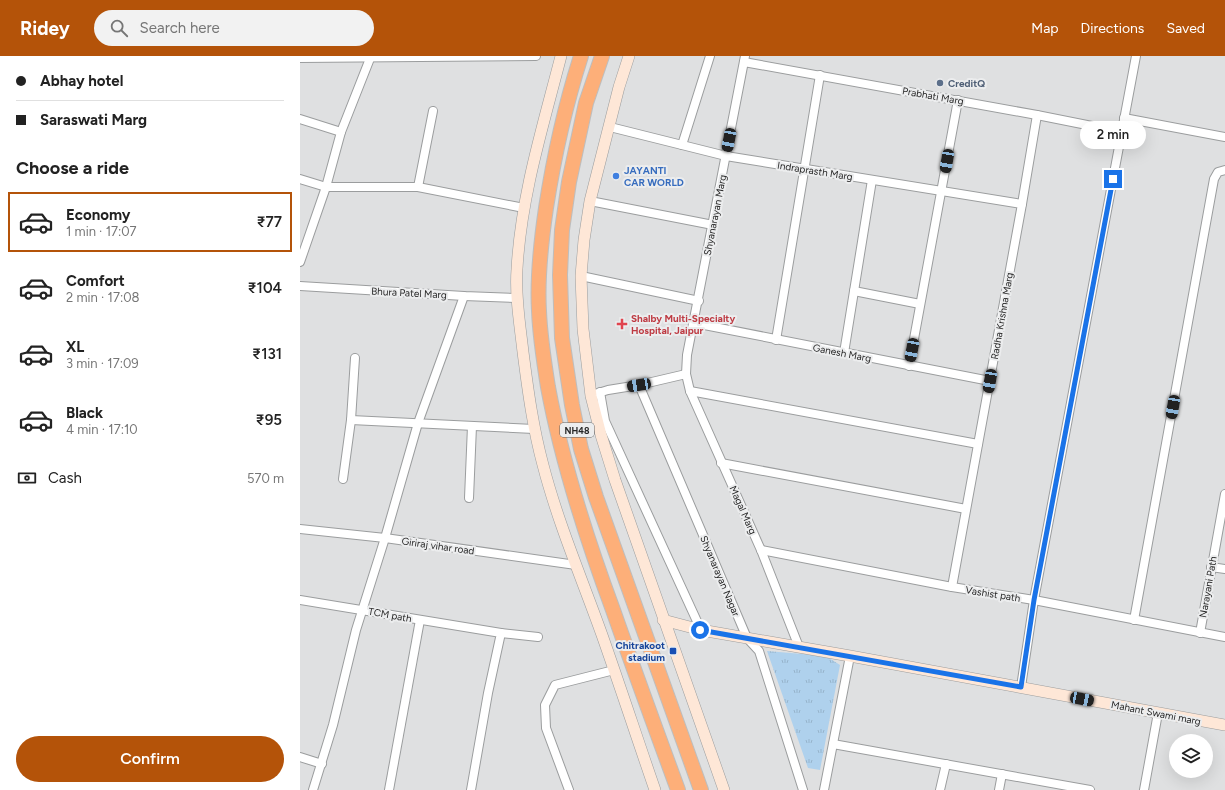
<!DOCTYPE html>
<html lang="en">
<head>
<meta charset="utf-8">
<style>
	body { margin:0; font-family:Figtree,sans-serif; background:#f2f2f2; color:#222; height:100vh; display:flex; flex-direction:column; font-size:15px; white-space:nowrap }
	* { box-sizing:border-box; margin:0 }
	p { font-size:13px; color:#767676 }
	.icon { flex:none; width:22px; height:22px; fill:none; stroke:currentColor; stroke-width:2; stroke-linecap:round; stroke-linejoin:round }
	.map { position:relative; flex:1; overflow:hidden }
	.details { display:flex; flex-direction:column; background:#fff; width:300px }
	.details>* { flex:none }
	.banner { display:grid; align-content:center; height:88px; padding:0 16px; background:#fff }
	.controls { position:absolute; left:869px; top:678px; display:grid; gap:8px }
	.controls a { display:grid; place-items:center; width:44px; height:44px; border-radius:50%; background:#fff; box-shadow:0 4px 16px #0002; font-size:20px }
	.end { position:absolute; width:18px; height:18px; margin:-9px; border:5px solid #1a73e8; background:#fff; box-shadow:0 0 0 2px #fff }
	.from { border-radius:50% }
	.bubble { position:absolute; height:28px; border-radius:14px; background:#fff; box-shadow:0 4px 16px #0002; font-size:13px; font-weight:600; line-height:28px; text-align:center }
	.car { position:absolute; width:12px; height:24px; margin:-12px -6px; border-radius:5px; box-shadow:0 0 3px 1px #0007; background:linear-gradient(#222 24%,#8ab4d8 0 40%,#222 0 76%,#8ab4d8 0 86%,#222 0) }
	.banner b { display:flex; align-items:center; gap:14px; height:38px; font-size:15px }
	.banner b+b { border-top:1px solid #e0e0e0 }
	.banner i { width:10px; height:10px; background:#222 }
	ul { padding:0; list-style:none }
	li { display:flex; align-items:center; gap:12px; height:60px; margin:0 8px 6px; padding:0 8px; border:2px solid transparent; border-radius:0px }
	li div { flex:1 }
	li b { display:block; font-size:15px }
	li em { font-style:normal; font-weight:600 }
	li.active { border-color:#b45309 }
	li>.icon { width:36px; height:36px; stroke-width:1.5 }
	h2 { padding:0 16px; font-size:18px; line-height:48px }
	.pay { display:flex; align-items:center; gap:10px; height:44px; padding:0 16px; font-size:15px }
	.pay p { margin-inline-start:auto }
	.primary-button { display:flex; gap:8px; margin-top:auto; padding:8px 16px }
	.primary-button a { flex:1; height:46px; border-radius:24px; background:#b45309; color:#fff; font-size:16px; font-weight:600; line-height:46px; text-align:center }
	header { display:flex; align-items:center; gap:24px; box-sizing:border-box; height:56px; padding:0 20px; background:#b45309; color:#fff }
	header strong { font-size:19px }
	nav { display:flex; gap:22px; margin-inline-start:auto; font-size:14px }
	.search { width:280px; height:36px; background:#f2f2f2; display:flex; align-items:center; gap:10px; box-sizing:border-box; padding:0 14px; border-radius:22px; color:#767676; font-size:15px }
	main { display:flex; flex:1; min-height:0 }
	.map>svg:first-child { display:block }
	.grass { fill:url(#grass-tufts) }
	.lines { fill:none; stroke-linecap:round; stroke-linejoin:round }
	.street-casing { stroke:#9b9d9e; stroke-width:10 }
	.secondary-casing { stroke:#9b9d9e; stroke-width:12 }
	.highway-casing { stroke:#bebebe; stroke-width:16 }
	.street { stroke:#fff; stroke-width:8 }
	.secondary { stroke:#fee7d7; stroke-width:11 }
	.highway { stroke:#fdaf79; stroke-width:14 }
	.route { stroke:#1a73e8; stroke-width:5 }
	.service-dot { fill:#5c6f8a; stroke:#ecedee; stroke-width:1.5 }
	.shop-dot { fill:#3f7fe0; stroke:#ecedee; stroke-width:1.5 }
	.health-dot { fill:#e0444e; stroke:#ecedee; stroke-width:1.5 }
	.transit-dot { fill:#1a4fb4; stroke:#ecedee; stroke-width:1.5 }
	.labels { text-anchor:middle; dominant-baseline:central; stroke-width:4; stroke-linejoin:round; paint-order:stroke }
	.shield { fill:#ecedee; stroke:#616262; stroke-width:1 }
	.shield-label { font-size:9px; font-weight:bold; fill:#262626 }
	.service-label { font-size:10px; font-weight:bold; fill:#4e5e75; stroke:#ecedee; text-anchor:start }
	.street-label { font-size:10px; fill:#262626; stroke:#ecedee }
	.shop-label { font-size:10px; font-weight:bold; fill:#366cbe; stroke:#ecedee; text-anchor:start }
	.health-label { font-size:10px; font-weight:bold; fill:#be3a42; stroke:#ecedee; text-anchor:start }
	.transit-label { font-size:10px; font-weight:bold; fill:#164399; stroke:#ecedee; text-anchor:end }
</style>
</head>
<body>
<header>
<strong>Ridey</strong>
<div class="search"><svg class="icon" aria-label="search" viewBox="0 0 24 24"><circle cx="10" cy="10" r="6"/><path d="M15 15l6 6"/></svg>Search here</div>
<nav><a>Map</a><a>Directions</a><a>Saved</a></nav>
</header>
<main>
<section class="details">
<div class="banner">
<b><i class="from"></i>Abhay hotel</b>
<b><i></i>Saraswati Marg</b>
</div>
<h2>Choose a ride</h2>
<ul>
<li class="active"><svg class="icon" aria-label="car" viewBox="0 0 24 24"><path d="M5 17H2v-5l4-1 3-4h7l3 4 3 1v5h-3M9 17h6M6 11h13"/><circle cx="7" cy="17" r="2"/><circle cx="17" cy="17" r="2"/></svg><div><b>Economy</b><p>1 min · 17:07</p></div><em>₹77</em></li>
<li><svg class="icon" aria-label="car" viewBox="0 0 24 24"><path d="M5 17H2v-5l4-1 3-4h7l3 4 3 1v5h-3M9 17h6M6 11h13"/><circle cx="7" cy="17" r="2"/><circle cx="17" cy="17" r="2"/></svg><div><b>Comfort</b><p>2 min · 17:08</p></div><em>₹104</em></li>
<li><svg class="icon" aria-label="car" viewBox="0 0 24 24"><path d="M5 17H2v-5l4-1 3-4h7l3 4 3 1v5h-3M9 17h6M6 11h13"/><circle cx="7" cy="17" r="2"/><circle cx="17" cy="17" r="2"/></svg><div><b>XL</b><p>3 min · 17:09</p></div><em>₹131</em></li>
<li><svg class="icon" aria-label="car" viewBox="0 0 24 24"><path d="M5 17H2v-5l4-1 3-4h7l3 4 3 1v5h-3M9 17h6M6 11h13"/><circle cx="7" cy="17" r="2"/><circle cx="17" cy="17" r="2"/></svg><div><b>Black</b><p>4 min · 17:10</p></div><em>₹95</em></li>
</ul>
<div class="pay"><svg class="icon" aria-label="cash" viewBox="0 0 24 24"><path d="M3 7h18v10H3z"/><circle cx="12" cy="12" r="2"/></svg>Cash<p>570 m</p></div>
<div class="primary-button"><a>Confirm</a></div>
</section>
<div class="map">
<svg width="925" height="734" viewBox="0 0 925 734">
	<defs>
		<pattern id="grass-tufts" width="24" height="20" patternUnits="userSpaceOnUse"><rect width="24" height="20" fill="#afd1ed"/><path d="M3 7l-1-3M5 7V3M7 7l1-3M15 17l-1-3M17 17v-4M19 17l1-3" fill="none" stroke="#96b3cb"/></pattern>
	</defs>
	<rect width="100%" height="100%" fill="#dfe0e1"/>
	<!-- grass -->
	<polygon class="grass" points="467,595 526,600 540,609 520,714 508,712"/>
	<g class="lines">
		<defs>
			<g id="street">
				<polyline points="445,0 387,299 386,318 390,335 461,494 499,591"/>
				<polyline points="0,2 236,0"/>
				<polyline points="444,6 737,59 822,76"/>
				<polyline points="824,62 925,81"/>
				<polyline points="0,63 41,76"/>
				<polyline points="310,71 426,100 722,148"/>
				<polyline points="382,89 410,0"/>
				<polyline points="0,123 26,131 118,131 224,152"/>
				<polyline points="118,131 133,55"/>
				<polyline points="290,145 413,169"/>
				<polyline points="0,206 26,131 41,76 71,0"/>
				<polyline points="281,220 399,245"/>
				<polyline points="0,230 164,240 218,242"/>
				<polyline points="554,235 620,248"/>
				<polyline points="394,267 690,325"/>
				<polyline points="476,284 520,19"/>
				<polyline points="544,297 572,124"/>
				<polyline points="609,310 658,44"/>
				<polyline points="339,329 447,582 459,595 503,734"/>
				<polyline points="390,335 678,388"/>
				<polyline points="300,336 305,365 401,574"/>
				<polyline points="295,338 308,334 339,329 386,318"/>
				<polyline points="51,364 234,373"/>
				<polyline points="421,407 666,453"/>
				<polyline points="43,423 51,364 55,302"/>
				<polyline points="169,442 172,370"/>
				<polyline points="0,473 85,482 276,509"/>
				<polyline points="461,494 652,531 734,544 925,581"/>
				<polyline points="911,511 925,513"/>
				<polyline points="652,531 722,148 737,59"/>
				<polyline points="0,544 201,577 188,637 171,734"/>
				<polyline points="834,564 914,123 918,116 925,114"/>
				<polyline points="201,577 238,581"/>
				<polyline points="900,577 925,438"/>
				<polyline points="721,631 734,544 836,0"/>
				<polyline points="533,688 790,734"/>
				<polyline points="0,701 22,708"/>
				<polyline points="13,734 33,669 56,574 85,482 118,367 164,240"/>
				<polyline points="89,734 120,564"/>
				<polyline points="269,734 246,672 245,649 255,629 314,614"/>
				<polyline points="524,734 550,600"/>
				<polyline points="640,734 646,708"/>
				<polyline points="699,734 702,718"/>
				<polyline points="844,734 858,657"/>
			</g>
			<g id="secondary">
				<path d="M261,0C243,70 221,140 217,213C215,240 220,269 223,296C228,335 233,372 243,409C258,467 282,523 302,579C320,630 337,682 355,734"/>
				<polyline points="329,0 319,31 290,145 284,184 281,220 283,273 291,340 301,379 315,424 424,734"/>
				<polyline points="363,564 401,574 550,600 925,669"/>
			</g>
			<g id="highway">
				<path d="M281,0C265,50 254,100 246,152C241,186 237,221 239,255C240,280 244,306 248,331C262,407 286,481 313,554C334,614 356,674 378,734"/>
				<polyline points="302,0 286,47 269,126 262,174 260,219 262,282 272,349 281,393 296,441 401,734"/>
			</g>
		</defs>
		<!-- street casing -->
		<use href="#street" class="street-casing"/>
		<!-- secondary casing -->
		<use href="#secondary" class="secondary-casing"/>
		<!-- highway casing -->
		<use href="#highway" class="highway-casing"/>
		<!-- street -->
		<use href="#street" class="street"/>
		<!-- secondary -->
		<use href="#secondary" class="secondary"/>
		<!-- highway -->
		<use href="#highway" class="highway"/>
	</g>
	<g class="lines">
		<!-- route -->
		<polyline class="route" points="400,574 721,631 734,544 813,123"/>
	</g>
	<!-- markers -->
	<circle class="service-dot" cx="640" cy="27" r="4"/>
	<circle class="shop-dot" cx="316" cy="120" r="4"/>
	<path class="health-dot" d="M320 262h4v4h4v4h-4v4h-4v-4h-4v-4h4z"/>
	<rect class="transit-dot" x="369" y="591" width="8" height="8" rx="2"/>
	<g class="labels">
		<!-- shield labels -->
		<rect class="shield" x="260" y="367" width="34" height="14" rx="3"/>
		<g class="shield-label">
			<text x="277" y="374">NH48</text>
		</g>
		<!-- service labels -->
		<g class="service-label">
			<text x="648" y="27">CreditQ</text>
		</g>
		<!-- street labels -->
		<g class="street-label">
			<text transform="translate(633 40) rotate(10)">Prabhati Marg</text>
			<text transform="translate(515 115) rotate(9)">Indraprasth Marg</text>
			<text transform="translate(415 159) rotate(-79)">Shyanarayan Marg</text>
			<text transform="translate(109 237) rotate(3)">Bhura Patel Marg</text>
			<text transform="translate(702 260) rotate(-80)">Radha Krishna Marg</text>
			<text transform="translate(542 297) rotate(11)">Ganesh Marg</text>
			<text transform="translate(443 454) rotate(66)">Magal Marg</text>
			<text transform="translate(138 490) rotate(8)">Giriraj vihar road</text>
			<text transform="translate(420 520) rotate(67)">Shyanarayan Nagar</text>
			<text transform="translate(908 531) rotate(-80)">Narayani Path</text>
			<text transform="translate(693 538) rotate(9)">Vashist path</text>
			<text transform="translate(90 559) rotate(10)">TCM path</text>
			<text transform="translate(856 657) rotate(11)">Mahant Swami marg</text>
		</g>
		<!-- shop labels -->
		<g class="shop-label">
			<text x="324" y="114">JAYANTI<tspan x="324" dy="12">CAR WORLD</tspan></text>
		</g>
		<!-- health labels -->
		<g class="health-label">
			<text x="331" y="262">Shalby Multi-Specialty<tspan x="331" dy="12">Hospital, Jaipur</tspan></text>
		</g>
		<!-- transit labels -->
		<g class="transit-label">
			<text x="365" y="589">Chitrakoot<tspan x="365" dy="12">stadium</tspan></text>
		</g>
	</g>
</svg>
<div class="controls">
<a><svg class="icon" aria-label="layers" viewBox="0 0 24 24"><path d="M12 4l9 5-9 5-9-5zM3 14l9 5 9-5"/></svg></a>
</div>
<i class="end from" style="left:400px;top:574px"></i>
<i class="end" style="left:813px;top:123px"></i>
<div class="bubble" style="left:780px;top:65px;width:66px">2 min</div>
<i class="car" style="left:429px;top:84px;rotate:191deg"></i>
<i class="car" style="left:647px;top:105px;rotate:190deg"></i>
<i class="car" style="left:612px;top:294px;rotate:191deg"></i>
<i class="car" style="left:690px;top:325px;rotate:190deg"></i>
<i class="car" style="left:339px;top:329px;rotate:261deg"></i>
<i class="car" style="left:873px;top:351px;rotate:190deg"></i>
<i class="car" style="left:782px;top:643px;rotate:101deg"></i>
</div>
</main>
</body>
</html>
